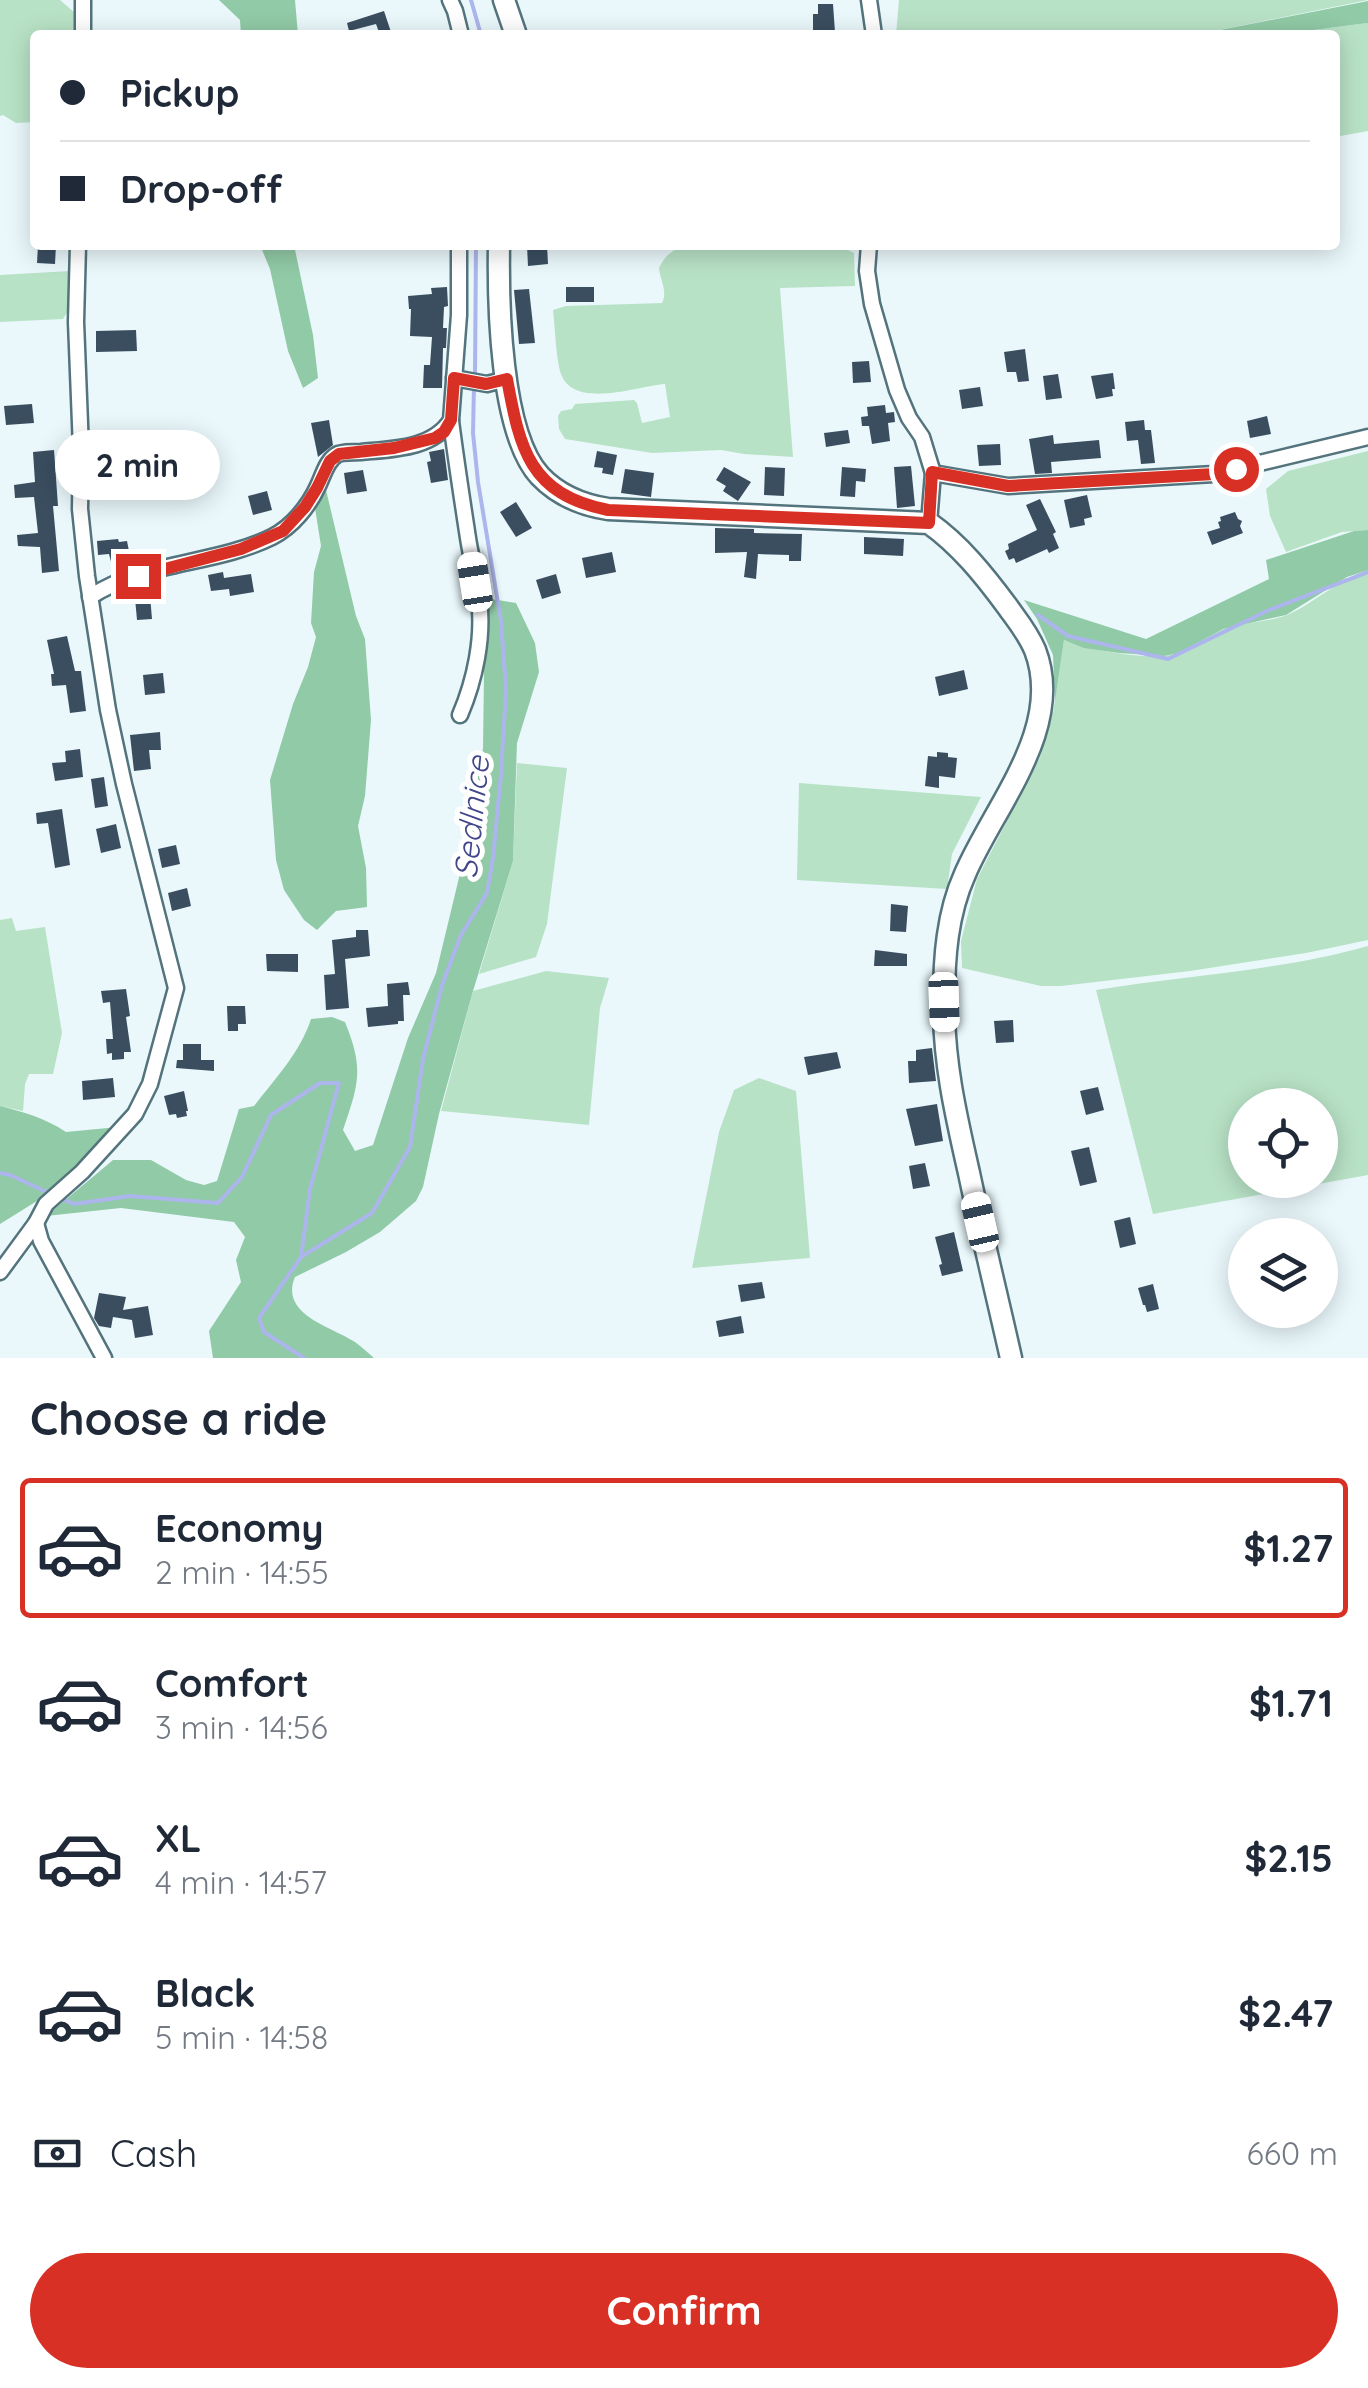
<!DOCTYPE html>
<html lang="en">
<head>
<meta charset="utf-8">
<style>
	body { margin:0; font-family:Quicksand,sans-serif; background:#f6f6f7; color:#1f2937; height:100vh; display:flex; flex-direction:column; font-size:38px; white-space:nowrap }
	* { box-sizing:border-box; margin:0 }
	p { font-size:32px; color:#747a83 }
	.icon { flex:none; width:55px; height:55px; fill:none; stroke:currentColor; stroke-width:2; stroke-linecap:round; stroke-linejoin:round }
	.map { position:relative; height:1358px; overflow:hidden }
	.details { display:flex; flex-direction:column; background:#fff; flex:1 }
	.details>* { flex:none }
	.banner { position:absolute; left:30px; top:30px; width:1310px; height:220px; border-radius:10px; box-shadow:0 5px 25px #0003; display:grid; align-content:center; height:220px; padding:0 30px; background:#fff }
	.fabs { position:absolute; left:1228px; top:1088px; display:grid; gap:20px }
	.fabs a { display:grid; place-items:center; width:110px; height:110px; border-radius:50%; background:#fff; box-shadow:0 5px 25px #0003; font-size:50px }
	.end { position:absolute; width:45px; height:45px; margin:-22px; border:12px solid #d93025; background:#fff; box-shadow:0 0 0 5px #fff }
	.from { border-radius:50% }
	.bubble { position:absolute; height:70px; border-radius:35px; background:#fff; box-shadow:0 5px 25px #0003; font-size:32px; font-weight:700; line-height:70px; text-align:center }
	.car { position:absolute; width:30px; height:60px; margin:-30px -15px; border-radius:12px; box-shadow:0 0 8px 2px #0007; background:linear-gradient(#fff 24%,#345 0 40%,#fff 0 76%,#345 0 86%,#fff 0) }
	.banner b { display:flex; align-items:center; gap:35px; height:95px; font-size:38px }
	.banner b+b { border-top:2px solid #e0e1e3 }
	.banner i { width:25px; height:25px; background:#1f2937 }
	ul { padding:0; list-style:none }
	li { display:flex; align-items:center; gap:30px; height:140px; margin:0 20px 15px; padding:0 10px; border:5px solid transparent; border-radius:10px }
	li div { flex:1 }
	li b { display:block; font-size:38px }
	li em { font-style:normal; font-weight:700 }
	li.selected { border-color:#d93025 }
	li>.icon { width:90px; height:90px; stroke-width:1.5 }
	h2 { padding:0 30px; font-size:45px; line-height:120px }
	.pay { display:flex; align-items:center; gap:25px; height:110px; padding:0 30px; font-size:38px }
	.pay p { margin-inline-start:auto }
	.button { display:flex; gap:20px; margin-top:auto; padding:20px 30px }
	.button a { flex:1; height:115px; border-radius:60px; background:#d93025; color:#fff; font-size:40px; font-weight:700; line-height:115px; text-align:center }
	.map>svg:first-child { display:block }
	.green { fill:#b8e2c6; fill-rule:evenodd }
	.forest { fill:#91caa6 }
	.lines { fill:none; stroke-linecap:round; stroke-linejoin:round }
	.stream { stroke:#acb5ec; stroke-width:4 }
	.building { fill:#3a4e60 }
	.street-casing { stroke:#54747d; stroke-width:19 }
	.secondary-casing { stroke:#54747d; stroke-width:25 }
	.street { stroke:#fff; stroke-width:14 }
	.secondary { stroke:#fff; stroke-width:20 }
	.route { stroke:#d93025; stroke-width:12 }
	.labels { text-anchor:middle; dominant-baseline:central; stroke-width:10; stroke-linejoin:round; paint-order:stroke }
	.water-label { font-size:32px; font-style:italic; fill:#42478a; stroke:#fff }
</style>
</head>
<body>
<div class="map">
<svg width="1368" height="1358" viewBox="0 0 1368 1358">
	<rect width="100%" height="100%" fill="#eaf8fc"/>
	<!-- green -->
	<g class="green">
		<polygon points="0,0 60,0 75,13 76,27 71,35 35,35 35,122 16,123 3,115 0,116"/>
		<polygon points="899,0 1368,0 1194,35 896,35"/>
		<polygon points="1368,23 1368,131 1335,137 1335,35 1274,35"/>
		<path d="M820,245L846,249L854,253L855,286L780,288L793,457L744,454L721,450L652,453L565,439L559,429L558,416L561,411L572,409L575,404L634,400L637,403L642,423L670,417L665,384C638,386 574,410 561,374C556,359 555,327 553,310L566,306L662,303C668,291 660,280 659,268C666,254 672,250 687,246Z"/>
		<polygon points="70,271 68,311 63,319 0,322 0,275"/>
		<polygon points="1368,451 1368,530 1342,532 1286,552 1270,516 1266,489 1288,471"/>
		<path d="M1368,570V940L1306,953L1190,971L1061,986H1041L962,968L961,941L977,879L1040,757L1053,713L1064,640C1090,650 1151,662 1178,653C1195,648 1209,634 1226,628C1245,622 1268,622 1287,615C1315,603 1338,579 1368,570Z"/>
		<polygon points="517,763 567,768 547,924 536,957 479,974 513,861"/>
		<polygon points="799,783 981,797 952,854 947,889 797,880"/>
		<polygon points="12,918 16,931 45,927 62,1033 53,1074 29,1074 25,1084 23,1111 0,1106 0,920"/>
		<path d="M1368,946V1175L1153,1214L1096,990C1186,975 1280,971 1368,946ZM1245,1105H1320V1180H1245Z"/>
		<polygon points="546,971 609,978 600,1008 589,1125 441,1111 473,991"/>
		<polygon points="759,1078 796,1091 810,1258 692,1268 719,1132 734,1090"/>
	</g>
	<!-- forest -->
	<g class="forest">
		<polygon points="219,0 295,0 298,35 241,35 240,20"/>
		<polygon points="1368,1 1368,23 1274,35 1194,35"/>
		<polygon points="260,245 294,245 313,335 318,378 303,388 288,351 270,269"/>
		<polygon points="326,490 356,616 365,639 371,720 365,796 358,826 366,868 367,907 336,911 317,930 304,920 284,890 276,860 270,780 293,704 308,667 316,637 311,623 314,572 321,546 315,508"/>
		<polygon points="1368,530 1368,570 1347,577 1286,615 1223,629 1179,653 1164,656 1119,653 1084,648 1064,640 1055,701 1053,655 1037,619 1024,600 1146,639 1269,579 1266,560 1354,531"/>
		<path d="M485,598L516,603L535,643L539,672L517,743L513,861L473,991L439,1114L423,1187L416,1201L380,1232L346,1252L295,1277C279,1315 333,1327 355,1342C362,1347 368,1353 374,1358H213L209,1331L241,1282L236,1260L245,1237L234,1222L121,1208L46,1216L113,1160H151L186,1180L204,1185L217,1181L239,1109L254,1106C275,1079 301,1051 311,1019L332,1017L345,1022C364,1069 359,1083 343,1130L355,1151L373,1145L408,1038L436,973L464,857L483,748Z"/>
		<path d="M0,1106C24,1112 45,1118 66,1132L118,1127L45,1196L0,1224Z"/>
	</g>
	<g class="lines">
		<!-- stream -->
		<g class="stream">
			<polyline points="471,0 481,35"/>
			<polyline points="475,375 476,245"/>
			<polyline points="1038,615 1068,636 1168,659 1269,610 1368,572"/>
			<polyline points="0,1173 10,1175 51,1194"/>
			<polyline points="60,1198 74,1204 130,1196 218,1203 242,1177 271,1115 320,1083 339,1083 310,1189 301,1257"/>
			<polyline points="304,1358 264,1332 259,1318 301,1257 372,1213 410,1147 423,1059 442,985 461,935 487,893 493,858 501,774 506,690 501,621 478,482 473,433 474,385"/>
		</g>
	</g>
	<!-- building -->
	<g class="building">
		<polygon points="818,4 833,4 835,32 813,32 813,14 818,14"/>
		<polygon points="384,11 392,35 380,35 376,24 349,31 347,23"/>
		<polygon points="38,245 56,245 55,264 37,263"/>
		<polygon points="547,245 548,264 528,266 527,246"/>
		<polygon points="447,287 448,306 444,307 443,328 447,328 446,348 443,348 442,388 423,388 424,365 430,365 432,337 410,336 411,309 409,309 408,296 432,294 431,288"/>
		<rect x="566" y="287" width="28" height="15"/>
		<polygon points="529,289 535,343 519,344 514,290"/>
		<polygon points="136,330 137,351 96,352 96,331"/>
		<polygon points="1025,349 1029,381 1018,382 1016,372 1007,372 1004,352"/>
		<polygon points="869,361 871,382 853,383 852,362"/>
		<polygon points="1113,373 1115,389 1112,389 1113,396 1096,399 1091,376"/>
		<polygon points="1058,374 1062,398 1046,400 1043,376"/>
		<polygon points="980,387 983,406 962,409 959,390"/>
		<polygon points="32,404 34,423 6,425 4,406"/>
		<polygon points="885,405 886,413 894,412 895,422 888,423 890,441 872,444 869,426 862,426 861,417 868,416 867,407"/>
		<polygon points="1267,416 1271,434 1250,438 1247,421"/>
		<polygon points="329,420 333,445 318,457 311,423"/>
		<polygon points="1144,420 1145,430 1151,430 1155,463 1141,464 1138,440 1127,441 1125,422"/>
		<polygon points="848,430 850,443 826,447 824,433"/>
		<polygon points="1053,435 1054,444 1099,440 1101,458 1051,462 1052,473 1035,474 1029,439"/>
		<polygon points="1000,444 1001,465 979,466 977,445"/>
		<polygon points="112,448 117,453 119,470 101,472 99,453 108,452"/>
		<polygon points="444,449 448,480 431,483 427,462 431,461 429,452"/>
		<polygon points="54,450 58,506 53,506 59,571 42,573 40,547 18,546 17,535 38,533 34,497 15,498 14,485 35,482 33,452"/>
		<polygon points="597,451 617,455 613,475 602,473 603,468 594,467"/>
		<polygon points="911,466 915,506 897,508 894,467"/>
		<polygon points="724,467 751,482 738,501 723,491 726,486 716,480"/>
		<polygon points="765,467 785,468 784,496 764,495"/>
		<polygon points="842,467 866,469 865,482 856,481 855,497 840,496"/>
		<polygon points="625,469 654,473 651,497 621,493"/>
		<polygon points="363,470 367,491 347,494 344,473"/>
		<polygon points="267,491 272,510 253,515 248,496"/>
		<polygon points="1087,495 1092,517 1084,519 1085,525 1070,528 1064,500"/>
		<polygon points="1040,499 1056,532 1053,534 1059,548 1049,553 1047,549 1016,563 1014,558 1009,560 1005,551 1009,549 1008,544 1037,530 1026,505"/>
		<polygon points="516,502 532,528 516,537 500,512"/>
		<polygon points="1235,512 1238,519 1242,521 1240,526 1243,533 1212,545 1207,532 1220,528 1218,522 1221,521 1220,517"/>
		<polygon points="715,528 754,529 754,533 802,534 801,561 789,561 789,555 758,554 756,579 744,577 747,552 715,553"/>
		<polygon points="864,537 904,539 903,556 864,554"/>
		<polygon points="118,539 119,542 127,541 132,566 114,573 109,554 98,555 97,541"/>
		<polygon points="612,552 616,572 586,578 582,558"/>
		<polygon points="223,572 224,578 251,574 254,592 230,596 229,589 211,591 208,575"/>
		<polygon points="556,574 561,593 542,599 536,580"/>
		<polygon points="149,584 152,619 137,620 134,588"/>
		<polygon points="67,636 75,671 81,671 86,711 70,713 66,685 52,686 51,674 54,674 47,640"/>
		<polygon points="964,670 968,689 939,696 935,677"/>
		<polygon points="163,673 165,693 145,695 143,675"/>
		<polygon points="160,732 161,750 149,750 151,769 134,771 130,735"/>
		<polygon points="80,749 83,777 55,781 52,763 66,762 65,751"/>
		<polygon points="937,752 948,753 948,757 957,758 955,778 939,776 939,788 925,786 928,756 937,757"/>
		<polygon points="104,777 108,806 95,808 91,779"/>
		<polygon points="62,809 70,865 55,868 48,823 37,824 36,813"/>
		<polygon points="116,824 121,848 101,853 96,829"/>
		<polygon points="176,845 180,864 162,868 158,849"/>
		<polygon points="187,888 191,906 172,911 168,893"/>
		<polygon points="891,904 908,906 906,932 890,931"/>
		<polygon points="356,930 368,930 370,956 345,959 349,1008 326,1010 324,975 335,974 332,940 356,937"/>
		<polygon points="875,950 907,954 907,966 874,966"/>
		<polygon points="266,954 298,954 298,972 267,971"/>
		<polygon points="408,982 410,995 403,995 404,1021 398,1021 398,1024 368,1027 366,1008 388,1006 387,984"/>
		<polygon points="126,989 130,1016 126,1017 131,1052 124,1052 124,1059 112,1060 112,1053 107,1054 106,1039 113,1039 110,1002 103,1003 101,991"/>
		<polygon points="227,1006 245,1006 246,1024 238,1024 238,1031 228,1031"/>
		<polygon points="1013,1020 1014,1042 996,1043 994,1021"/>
		<polygon points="183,1044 201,1044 201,1060 214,1060 214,1071 176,1068 177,1060 183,1060"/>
		<polygon points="932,1048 936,1081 909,1083 908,1061 916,1061 916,1050"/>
		<polygon points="837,1052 841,1068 808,1075 804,1057"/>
		<polygon points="113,1078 115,1097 83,1100 82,1081"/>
		<polygon points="1098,1087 1104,1110 1086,1115 1080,1091"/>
		<polygon points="184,1091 188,1111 186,1111 187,1116 177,1118 176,1114 169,1115 164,1096"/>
		<polygon points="937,1104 943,1141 915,1146 906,1109"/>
		<polygon points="1089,1147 1097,1182 1080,1186 1071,1151"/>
		<polygon points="925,1163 930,1186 913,1189 909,1166"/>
		<polygon points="1130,1217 1136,1244 1120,1248 1114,1221"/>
		<polygon points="954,1232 963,1271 942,1276 939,1265 942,1264 935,1237"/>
		<polygon points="762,1282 765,1298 741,1302 738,1285"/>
		<polygon points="1153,1284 1159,1309 1147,1312 1145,1305 1143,1305 1138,1288"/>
		<polygon points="99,1293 126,1297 123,1310 148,1306 153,1335 135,1338 132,1320 113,1317 111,1328 99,1326 94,1318"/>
		<polygon points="741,1316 744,1333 719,1337 716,1321"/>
	</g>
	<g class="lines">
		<defs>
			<g id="street">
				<polyline points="450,0 455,11 461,35"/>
				<polyline points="869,0 874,35"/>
				<polyline points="83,35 83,0"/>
				<polyline points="869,245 867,271 872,304 897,390 909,418 922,437 933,473 929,523"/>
				<polyline points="454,378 487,384 507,379"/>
				<path d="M451,421C456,460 462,499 468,538C471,558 477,579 479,599C484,637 475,680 460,715"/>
				<polyline points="933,473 1008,486 1214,474 1368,437"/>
				<path d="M90,597C144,561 215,565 272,537C292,527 309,506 318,486C323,476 327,459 338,454C344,452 354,452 361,452C392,449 433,449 451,420L459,315V245"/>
				<polyline points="36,1223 41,1241 104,1358"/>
				<polyline points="0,1272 36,1223 46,1204 82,1172 135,1114 150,1084 176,988 124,784 108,710 87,576 80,509 81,449 76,322 78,245"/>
			</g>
			<g id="secondary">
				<polyline points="504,0 516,35"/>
				<path d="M499,245C498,303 500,433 540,476C559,496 582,505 608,509L929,523C960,545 984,575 1007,606C1017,620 1028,633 1035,650C1065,728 994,806 965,874C947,914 944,958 944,1001C943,1060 956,1116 969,1173C982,1235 997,1296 1011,1358"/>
			</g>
		</defs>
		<!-- street casing -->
		<use href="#street" class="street-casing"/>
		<!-- secondary casing -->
		<use href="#secondary" class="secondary-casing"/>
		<!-- street -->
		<use href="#street" class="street"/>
		<!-- secondary -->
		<use href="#secondary" class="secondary"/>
	</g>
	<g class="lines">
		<!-- route -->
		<path class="route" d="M138,576L241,549L283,531L305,507L317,488L330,461L339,454L394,448L435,438L444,432L451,420L454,378L486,384L507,379C520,449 529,494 608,510L929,523L932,472L1008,486L1214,474L1236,469"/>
	</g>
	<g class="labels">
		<!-- water labels -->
		<g class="water-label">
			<text transform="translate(471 817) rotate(-84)">Sedlnice</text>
		</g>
	</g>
</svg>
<div class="fabs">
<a><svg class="icon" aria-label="locate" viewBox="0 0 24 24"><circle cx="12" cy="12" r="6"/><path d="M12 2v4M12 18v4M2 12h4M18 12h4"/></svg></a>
<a><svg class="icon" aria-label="layers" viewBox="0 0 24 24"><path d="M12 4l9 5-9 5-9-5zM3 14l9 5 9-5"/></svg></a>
</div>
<i class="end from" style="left:1236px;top:469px"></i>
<i class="end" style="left:138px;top:576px"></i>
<div class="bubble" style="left:55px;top:430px;width:165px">2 min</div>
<i class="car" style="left:475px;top:582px;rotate:351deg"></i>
<i class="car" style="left:944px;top:1002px;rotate:178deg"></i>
<i class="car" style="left:980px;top:1222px;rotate:347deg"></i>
<div class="banner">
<b><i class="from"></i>Pickup</b>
<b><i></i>Drop-off</b>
</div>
</div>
<section class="details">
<h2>Choose a ride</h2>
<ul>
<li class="selected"><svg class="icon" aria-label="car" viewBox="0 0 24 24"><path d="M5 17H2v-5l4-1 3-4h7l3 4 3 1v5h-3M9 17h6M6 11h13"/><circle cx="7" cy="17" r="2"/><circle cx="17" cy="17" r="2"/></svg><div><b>Economy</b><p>2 min · 14:55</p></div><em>$1.27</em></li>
<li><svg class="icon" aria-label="car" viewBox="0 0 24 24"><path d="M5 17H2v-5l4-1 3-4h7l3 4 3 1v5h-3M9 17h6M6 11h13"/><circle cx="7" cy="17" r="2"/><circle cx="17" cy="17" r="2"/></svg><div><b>Comfort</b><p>3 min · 14:56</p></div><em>$1.71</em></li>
<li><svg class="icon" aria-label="car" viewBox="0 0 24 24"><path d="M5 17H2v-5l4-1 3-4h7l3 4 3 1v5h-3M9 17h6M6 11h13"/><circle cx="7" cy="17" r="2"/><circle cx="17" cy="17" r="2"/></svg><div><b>XL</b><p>4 min · 14:57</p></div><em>$2.15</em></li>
<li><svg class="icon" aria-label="car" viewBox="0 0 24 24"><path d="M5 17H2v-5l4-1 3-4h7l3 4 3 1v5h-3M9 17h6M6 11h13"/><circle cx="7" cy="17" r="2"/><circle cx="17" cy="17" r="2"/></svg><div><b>Black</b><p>5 min · 14:58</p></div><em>$2.47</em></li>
</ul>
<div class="pay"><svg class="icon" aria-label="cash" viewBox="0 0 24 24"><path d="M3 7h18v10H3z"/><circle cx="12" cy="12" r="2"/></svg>Cash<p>660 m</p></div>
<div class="button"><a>Confirm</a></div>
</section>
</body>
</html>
